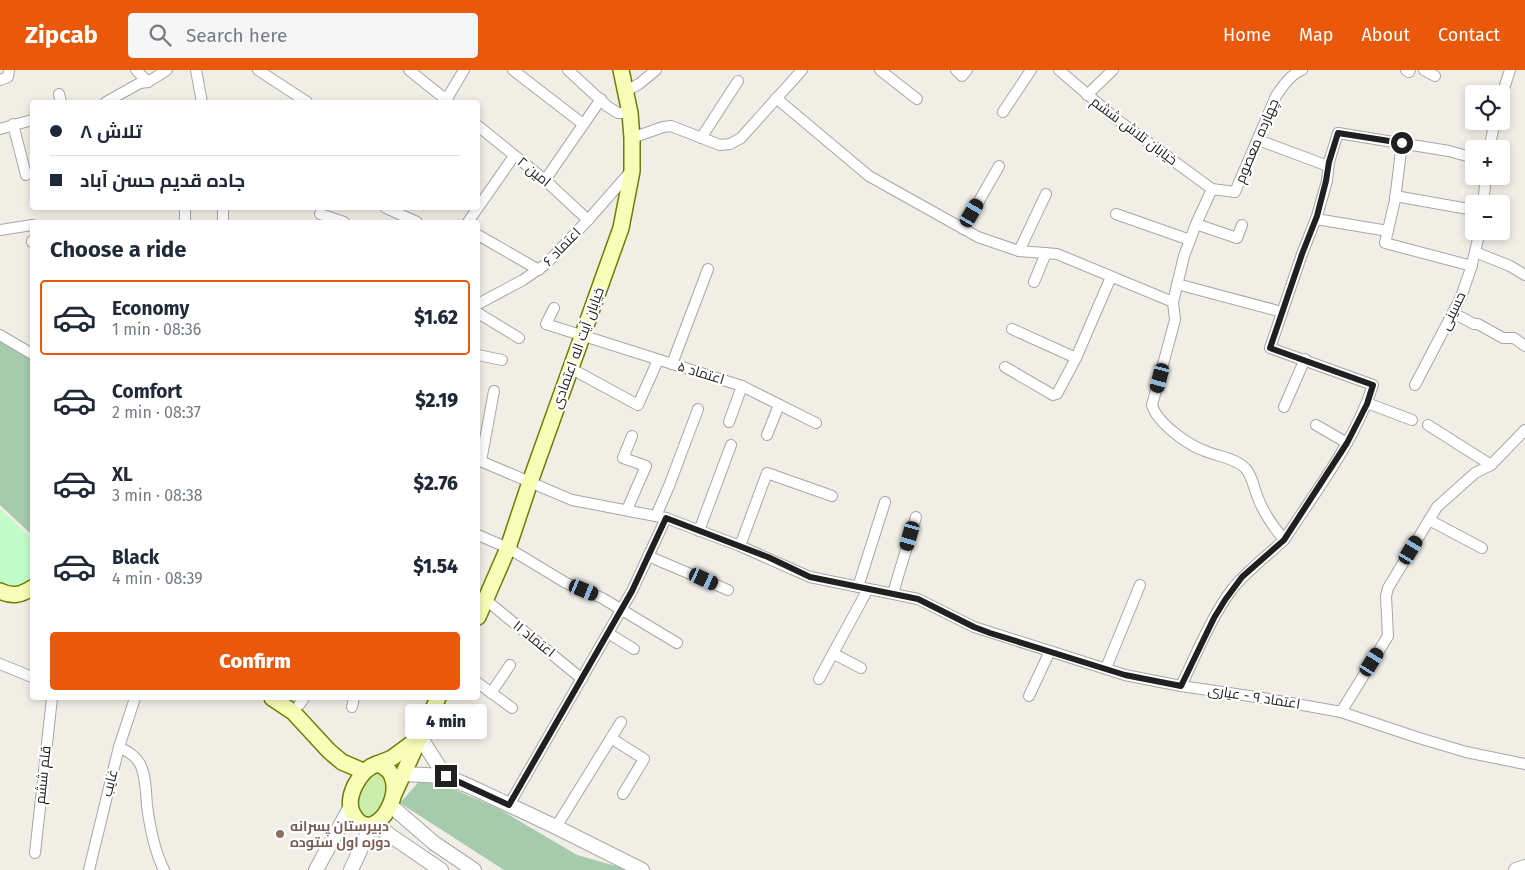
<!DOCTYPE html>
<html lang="en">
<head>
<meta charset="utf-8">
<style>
	body { margin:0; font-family:"Fira Sans",Cairo,sans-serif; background:#f6f6f7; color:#1f2937; height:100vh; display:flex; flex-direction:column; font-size:19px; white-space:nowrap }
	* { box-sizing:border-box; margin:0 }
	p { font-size:16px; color:#747a83 }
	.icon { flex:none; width:28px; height:28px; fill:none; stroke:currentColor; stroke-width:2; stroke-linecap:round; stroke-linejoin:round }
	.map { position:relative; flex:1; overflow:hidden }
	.drawer { position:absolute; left:30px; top:150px; width:450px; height:480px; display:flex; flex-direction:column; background:#fff; border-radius:5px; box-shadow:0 2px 8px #0003 }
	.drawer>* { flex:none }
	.top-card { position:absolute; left:30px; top:30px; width:450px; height:110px; border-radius:5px; box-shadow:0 2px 8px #0003; display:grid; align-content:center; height:110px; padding:0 20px; background:#fff }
	.tools { position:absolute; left:1465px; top:15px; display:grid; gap:10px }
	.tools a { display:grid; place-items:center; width:45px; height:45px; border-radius:5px; background:#fff; box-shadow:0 2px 8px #0003; font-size:25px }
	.end { position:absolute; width:22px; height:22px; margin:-11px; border:6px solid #202020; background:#fff; box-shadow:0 0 0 2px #fff }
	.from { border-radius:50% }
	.bubble { position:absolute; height:35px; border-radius:5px; background:#fff; box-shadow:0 2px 8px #0003; font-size:16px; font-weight:800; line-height:35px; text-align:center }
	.car { position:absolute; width:15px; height:30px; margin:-15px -8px; border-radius:6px; box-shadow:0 0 4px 1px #0007; background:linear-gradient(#222 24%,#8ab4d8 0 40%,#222 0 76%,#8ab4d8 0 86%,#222 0) }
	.top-card b { display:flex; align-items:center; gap:18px; height:48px; font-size:19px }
	.top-card b+b { border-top:1px solid #e0e1e3 }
	.top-card i { width:12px; height:12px; background:#1f2937 }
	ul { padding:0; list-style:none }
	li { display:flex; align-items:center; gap:15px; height:75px; margin:0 10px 8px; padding:0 10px; border:2px solid transparent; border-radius:5px }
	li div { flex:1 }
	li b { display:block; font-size:19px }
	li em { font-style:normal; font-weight:800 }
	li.current { border-color:#ea580c }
	li>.icon { width:45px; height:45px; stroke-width:1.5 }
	h2 { padding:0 20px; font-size:22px; line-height:60px }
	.button { display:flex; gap:10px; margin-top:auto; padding:10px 20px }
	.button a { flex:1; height:58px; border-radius:5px; background:#ea580c; color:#fff; font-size:20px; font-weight:800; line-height:58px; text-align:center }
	header { display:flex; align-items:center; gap:30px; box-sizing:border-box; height:70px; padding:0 25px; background:#ea580c; color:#fff }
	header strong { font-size:24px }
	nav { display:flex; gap:28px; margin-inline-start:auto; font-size:18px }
	.search { width:350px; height:45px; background:#f6f6f7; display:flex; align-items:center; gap:12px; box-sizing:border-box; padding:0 18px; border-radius:5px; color:#747a83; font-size:19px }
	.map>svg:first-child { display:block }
	.grass { fill:#caeeaa }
	.cemetery { fill:#a6cbac }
	.park { fill:#c2fcc8 }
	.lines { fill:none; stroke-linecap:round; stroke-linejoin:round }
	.minor-casing { stroke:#a7a7a7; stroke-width:12 }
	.tertiary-casing { stroke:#a7a7a7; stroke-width:16 }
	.secondary-casing { stroke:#6e7e00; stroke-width:18 }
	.minor { stroke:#fff; stroke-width:10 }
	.tertiary { stroke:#fff; stroke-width:14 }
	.secondary { stroke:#f8fdb8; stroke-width:15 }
	.route { stroke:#202020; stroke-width:6 }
	.education-dot { fill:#8d6e63; stroke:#fff; stroke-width:2 }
	.labels { text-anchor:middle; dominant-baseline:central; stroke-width:4.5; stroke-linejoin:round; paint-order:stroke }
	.street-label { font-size:14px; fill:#202020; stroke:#fff }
	.education-label { font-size:14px; font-weight:bold; fill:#785e54; stroke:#fff; text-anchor:start }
</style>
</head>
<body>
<header>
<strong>Zipcab</strong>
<div class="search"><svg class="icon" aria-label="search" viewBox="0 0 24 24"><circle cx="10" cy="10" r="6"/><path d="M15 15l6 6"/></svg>Search here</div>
<nav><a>Home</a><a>Map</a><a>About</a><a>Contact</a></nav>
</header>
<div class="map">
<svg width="1525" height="800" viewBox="0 0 1525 800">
	<rect width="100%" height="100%" fill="#f1eee6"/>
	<!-- grass -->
	<polygon class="grass" points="378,701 384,705 389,728 373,746 363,745 356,739 360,712"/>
	<!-- cemetery -->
	<g class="cemetery">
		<polygon points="0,269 32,288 32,465 0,435"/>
		<polygon points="424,706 499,739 577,785 630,800 504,800 400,733"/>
	</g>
	<!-- park -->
	<polygon class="park" points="0,439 32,469 32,513 20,520 2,515 0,513"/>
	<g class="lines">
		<defs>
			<g id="minor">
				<polyline points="136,0 148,12"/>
				<polyline points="196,0 202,32"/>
				<polyline points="258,0 307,32"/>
				<polyline points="409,0 449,32"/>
				<polyline points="513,0 583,54"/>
				<polyline points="568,0 607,36 618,43 630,43"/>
				<polyline points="880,0 917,29"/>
				<polyline points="956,0 962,6 967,0"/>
				<polyline points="1059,0 1115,48 1212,119"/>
				<polyline points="1406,0 1409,2 1410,0"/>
				<polyline points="1424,0 1435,6"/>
				<polyline points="0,10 8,7 9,0"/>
				<polyline points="626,21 639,14 656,0"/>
				<polyline points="59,24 61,32"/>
				<polyline points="1087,25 1113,0"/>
				<polyline points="776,28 869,106 978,167 1019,181 1057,184 1173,232"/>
				<polyline points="1501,28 1510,0"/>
				<polyline points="446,30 464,0"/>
				<polyline points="106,32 140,13 148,12 167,0"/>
				<polyline points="1003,42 1031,0"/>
				<polyline points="13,54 26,105"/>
				<polyline points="478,56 545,110 588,150"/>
				<polyline points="0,59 32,50"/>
				<polyline points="632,68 663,57 671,56 720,75 730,74 741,68 802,0"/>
				<polyline points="701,68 738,11"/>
				<polyline points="1258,70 1328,96"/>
				<polyline points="1402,73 1395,130 1385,173 1472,196"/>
				<polyline points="1489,79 1495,51"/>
				<polyline points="545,110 601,29"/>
				<polyline points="1395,126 1474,140"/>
				<polyline points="1483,134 1486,106"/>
				<polyline points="185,138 185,152"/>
				<polyline points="386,138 417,152"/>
				<polyline points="320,144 344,152"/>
				<polyline points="1116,144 1190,170"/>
				<polyline points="1316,149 1388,161"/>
				<polyline points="223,152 223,138"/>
				<polyline points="468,152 514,86"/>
				<polyline points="1196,154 1237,168 1242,155"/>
				<polyline points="963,159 999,96"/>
				<polyline points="0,160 32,155"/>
				<polyline points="478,165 539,200"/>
				<polyline points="32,171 32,172"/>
				<polyline points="1019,181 1046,124"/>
				<polyline points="1475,182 1510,196 1525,205"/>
				<polyline points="1034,212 1046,183"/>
				<polyline points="1177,214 1282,242"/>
				<polyline points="478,234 523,210 546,194 588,150 631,101"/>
				<polyline points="554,238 546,254 742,316 816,353"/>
				<polyline points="478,243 519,268"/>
				<polyline points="1453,243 1474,254 1478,254 1503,268 1514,268 1525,276"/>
				<polyline points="1012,259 1076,288"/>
				<polyline points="0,265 32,284"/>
				<polyline points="478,285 502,290"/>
				<polyline points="672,294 708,199"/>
				<polyline points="1005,297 1053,325 1057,324 1076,288 1111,207"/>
				<polyline points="570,298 638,335 658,290"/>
				<polyline points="1415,315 1461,227 1471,198 1480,161"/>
				<polyline points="1367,333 1412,350"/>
				<polyline points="1284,337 1305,289"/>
				<polyline points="729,352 742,316"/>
				<polyline points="1316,355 1347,373"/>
				<polyline points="1428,355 1491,395"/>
				<polyline points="767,365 779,335"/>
				<polyline points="478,390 572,430 666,448 740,476 810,507 918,529 974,557 1125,605 1181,616 1263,628 1341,642 1419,668 1466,682 1525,694"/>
				<polyline points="481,391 494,321"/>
				<polyline points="627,440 646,396 623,388 632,366"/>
				<polyline points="656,446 669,416 698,339"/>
				<polyline points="1429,450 1482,478"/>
				<polyline points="699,461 731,375"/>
				<polyline points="478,465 508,478 566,513 602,528 677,573"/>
				<path d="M1284,470C1316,421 1355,371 1373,315L1270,278L1302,184L1317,146L1327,111L1329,92L1338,63L1449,81L1474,88"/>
				<polyline points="740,476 767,403 832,426"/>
				<polyline points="648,486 728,520"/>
				<polyline points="858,517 885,432"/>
				<polyline points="893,523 916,447"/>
				<polyline points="486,530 582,609"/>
				<polyline points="608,563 634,579"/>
				<polyline points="834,584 861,598"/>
				<polyline points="0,594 32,607"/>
				<polyline points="1106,598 1140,515"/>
				<polyline points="819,609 868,519"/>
				<polyline points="478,613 512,638"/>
				<path d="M1181,616C1197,583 1211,547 1233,518C1248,500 1267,486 1284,470C1274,457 1264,444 1258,428C1254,419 1252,404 1244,397C1234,388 1217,386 1205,381C1188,375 1157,353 1152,335L1175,250L1173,232L1184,186L1196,154L1212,119L1235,122L1276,26C1283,16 1290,5 1302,0"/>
				<polyline points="491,623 510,595"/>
				<polyline points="1029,626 1050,581"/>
				<polyline points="299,635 304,628"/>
				<polyline points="352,637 354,628"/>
				<polyline points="1341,642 1388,566 1386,526 1388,518 1437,437 1475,403 1491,395 1525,360"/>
				<polyline points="611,668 644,689 623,724"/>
				<path d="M119,677C128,682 135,685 140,694C146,706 146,723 147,736C150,758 154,780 164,800"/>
				<polyline points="509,735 632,521 666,448"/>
				<polyline points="556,757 621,652"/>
				<polyline points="35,783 52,628"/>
				<polyline points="89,800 119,677 135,628"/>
			</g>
			<g id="tertiary">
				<polyline points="420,667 445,706"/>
				<polyline points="404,704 445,706 469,716 556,757 642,800"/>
				<polyline points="390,735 434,773 474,800"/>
				<polyline points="375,755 441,800"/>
				<polyline points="316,800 351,736"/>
				<polyline points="351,800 371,756"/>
				<polyline points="1516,800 1525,797"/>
			</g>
			<g id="secondary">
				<path d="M0,521C12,527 21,525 32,518"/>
				<polyline points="478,547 508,478 530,412 621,158 632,101 632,68 630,43 621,0"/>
				<polyline points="272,628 293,642 329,681 342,692 363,701"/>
				<path d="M377,694C418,705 375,784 353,744C344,728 360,699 377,694Z"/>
				<polyline points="377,694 392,688 419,668"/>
				<polyline points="394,724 438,628"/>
			</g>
		</defs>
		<!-- minor casing -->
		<use href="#minor" class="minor-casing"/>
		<!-- tertiary casing -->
		<use href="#tertiary" class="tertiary-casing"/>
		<!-- secondary casing -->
		<use href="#secondary" class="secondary-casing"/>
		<!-- minor -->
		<use href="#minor" class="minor"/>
		<!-- tertiary -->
		<use href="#tertiary" class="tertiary"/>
		<!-- secondary -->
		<use href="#secondary" class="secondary"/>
	</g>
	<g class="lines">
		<!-- route -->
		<polyline class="route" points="446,706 509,735 632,521 666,448 768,487 810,507 918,529 974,557 990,563 1125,605 1181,616 1214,548 1225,530 1242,507 1284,470 1347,373 1367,334 1373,315 1270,278 1302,184 1317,146 1326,111 1329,92 1338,63 1402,73"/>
	</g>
	<!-- markers -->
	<circle class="education-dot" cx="280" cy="764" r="5"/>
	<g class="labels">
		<!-- street labels -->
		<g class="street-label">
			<text transform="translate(1134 61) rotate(37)">خیابان تلاش ششم</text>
			<text transform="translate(1257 71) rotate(-67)">چهارده معصوم</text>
			<text transform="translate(534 102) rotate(39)">امین ۲</text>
			<text transform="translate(562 177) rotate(-46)">اعتماد ۶</text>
			<text transform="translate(1453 241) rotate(-64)">حسینی</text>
			<text transform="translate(578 278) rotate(-70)">خیابان آیت اله اعتمادی</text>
			<text transform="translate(701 303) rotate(17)">اعتماد ۵</text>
			<text transform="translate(534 569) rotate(39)">اعتماد ۱۱</text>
			<text transform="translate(1254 627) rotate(9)">اعتماد ۹ - عیاری</text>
			<text transform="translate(43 705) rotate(-84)">قلم ششم</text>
			<text transform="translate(110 713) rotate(-76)">غایب</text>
		</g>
		<!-- education labels -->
		<g class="education-label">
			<text x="290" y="756">دبیرستان پسرانه<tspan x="290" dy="16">دوره اول ستوده</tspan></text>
		</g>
	</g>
</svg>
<div class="tools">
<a><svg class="icon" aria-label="locate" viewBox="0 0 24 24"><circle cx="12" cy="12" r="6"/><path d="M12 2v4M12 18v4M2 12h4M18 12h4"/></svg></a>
<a>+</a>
<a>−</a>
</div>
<i class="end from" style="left:1402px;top:73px"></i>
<i class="end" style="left:446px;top:706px"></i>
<div class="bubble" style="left:405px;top:634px;width:82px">4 min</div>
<i class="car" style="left:972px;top:143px;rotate:30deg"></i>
<i class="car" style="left:1160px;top:308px;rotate:195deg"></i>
<i class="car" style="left:910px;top:466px;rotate:196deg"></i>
<i class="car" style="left:1411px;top:480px;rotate:31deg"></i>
<i class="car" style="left:704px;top:509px;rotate:115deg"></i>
<i class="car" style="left:584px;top:520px;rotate:112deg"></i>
<i class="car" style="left:1372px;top:592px;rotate:32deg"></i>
<div class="top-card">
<b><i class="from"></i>تلاش ۸</b>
<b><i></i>جاده قدیم حسن آباد</b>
</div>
<section class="drawer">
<h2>Choose a ride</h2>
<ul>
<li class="current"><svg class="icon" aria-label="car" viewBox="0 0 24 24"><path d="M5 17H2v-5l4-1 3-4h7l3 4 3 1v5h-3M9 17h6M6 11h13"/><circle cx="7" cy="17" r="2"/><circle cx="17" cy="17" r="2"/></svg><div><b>Economy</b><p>1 min · 08:36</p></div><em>$1.62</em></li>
<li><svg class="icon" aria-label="car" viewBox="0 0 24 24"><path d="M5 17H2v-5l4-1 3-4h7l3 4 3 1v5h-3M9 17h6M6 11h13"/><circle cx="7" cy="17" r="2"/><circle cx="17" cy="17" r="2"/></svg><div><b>Comfort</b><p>2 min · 08:37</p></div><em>$2.19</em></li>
<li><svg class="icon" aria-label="car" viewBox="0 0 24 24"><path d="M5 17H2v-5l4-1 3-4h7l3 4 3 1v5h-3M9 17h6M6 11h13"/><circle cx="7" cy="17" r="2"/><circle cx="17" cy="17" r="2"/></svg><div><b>XL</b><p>3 min · 08:38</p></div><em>$2.76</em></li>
<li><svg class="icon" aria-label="car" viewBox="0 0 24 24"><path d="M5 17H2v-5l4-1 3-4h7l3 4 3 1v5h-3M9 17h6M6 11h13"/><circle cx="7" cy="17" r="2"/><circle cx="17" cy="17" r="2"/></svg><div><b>Black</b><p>4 min · 08:39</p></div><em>$1.54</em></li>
</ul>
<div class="button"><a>Confirm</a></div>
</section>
</div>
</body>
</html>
